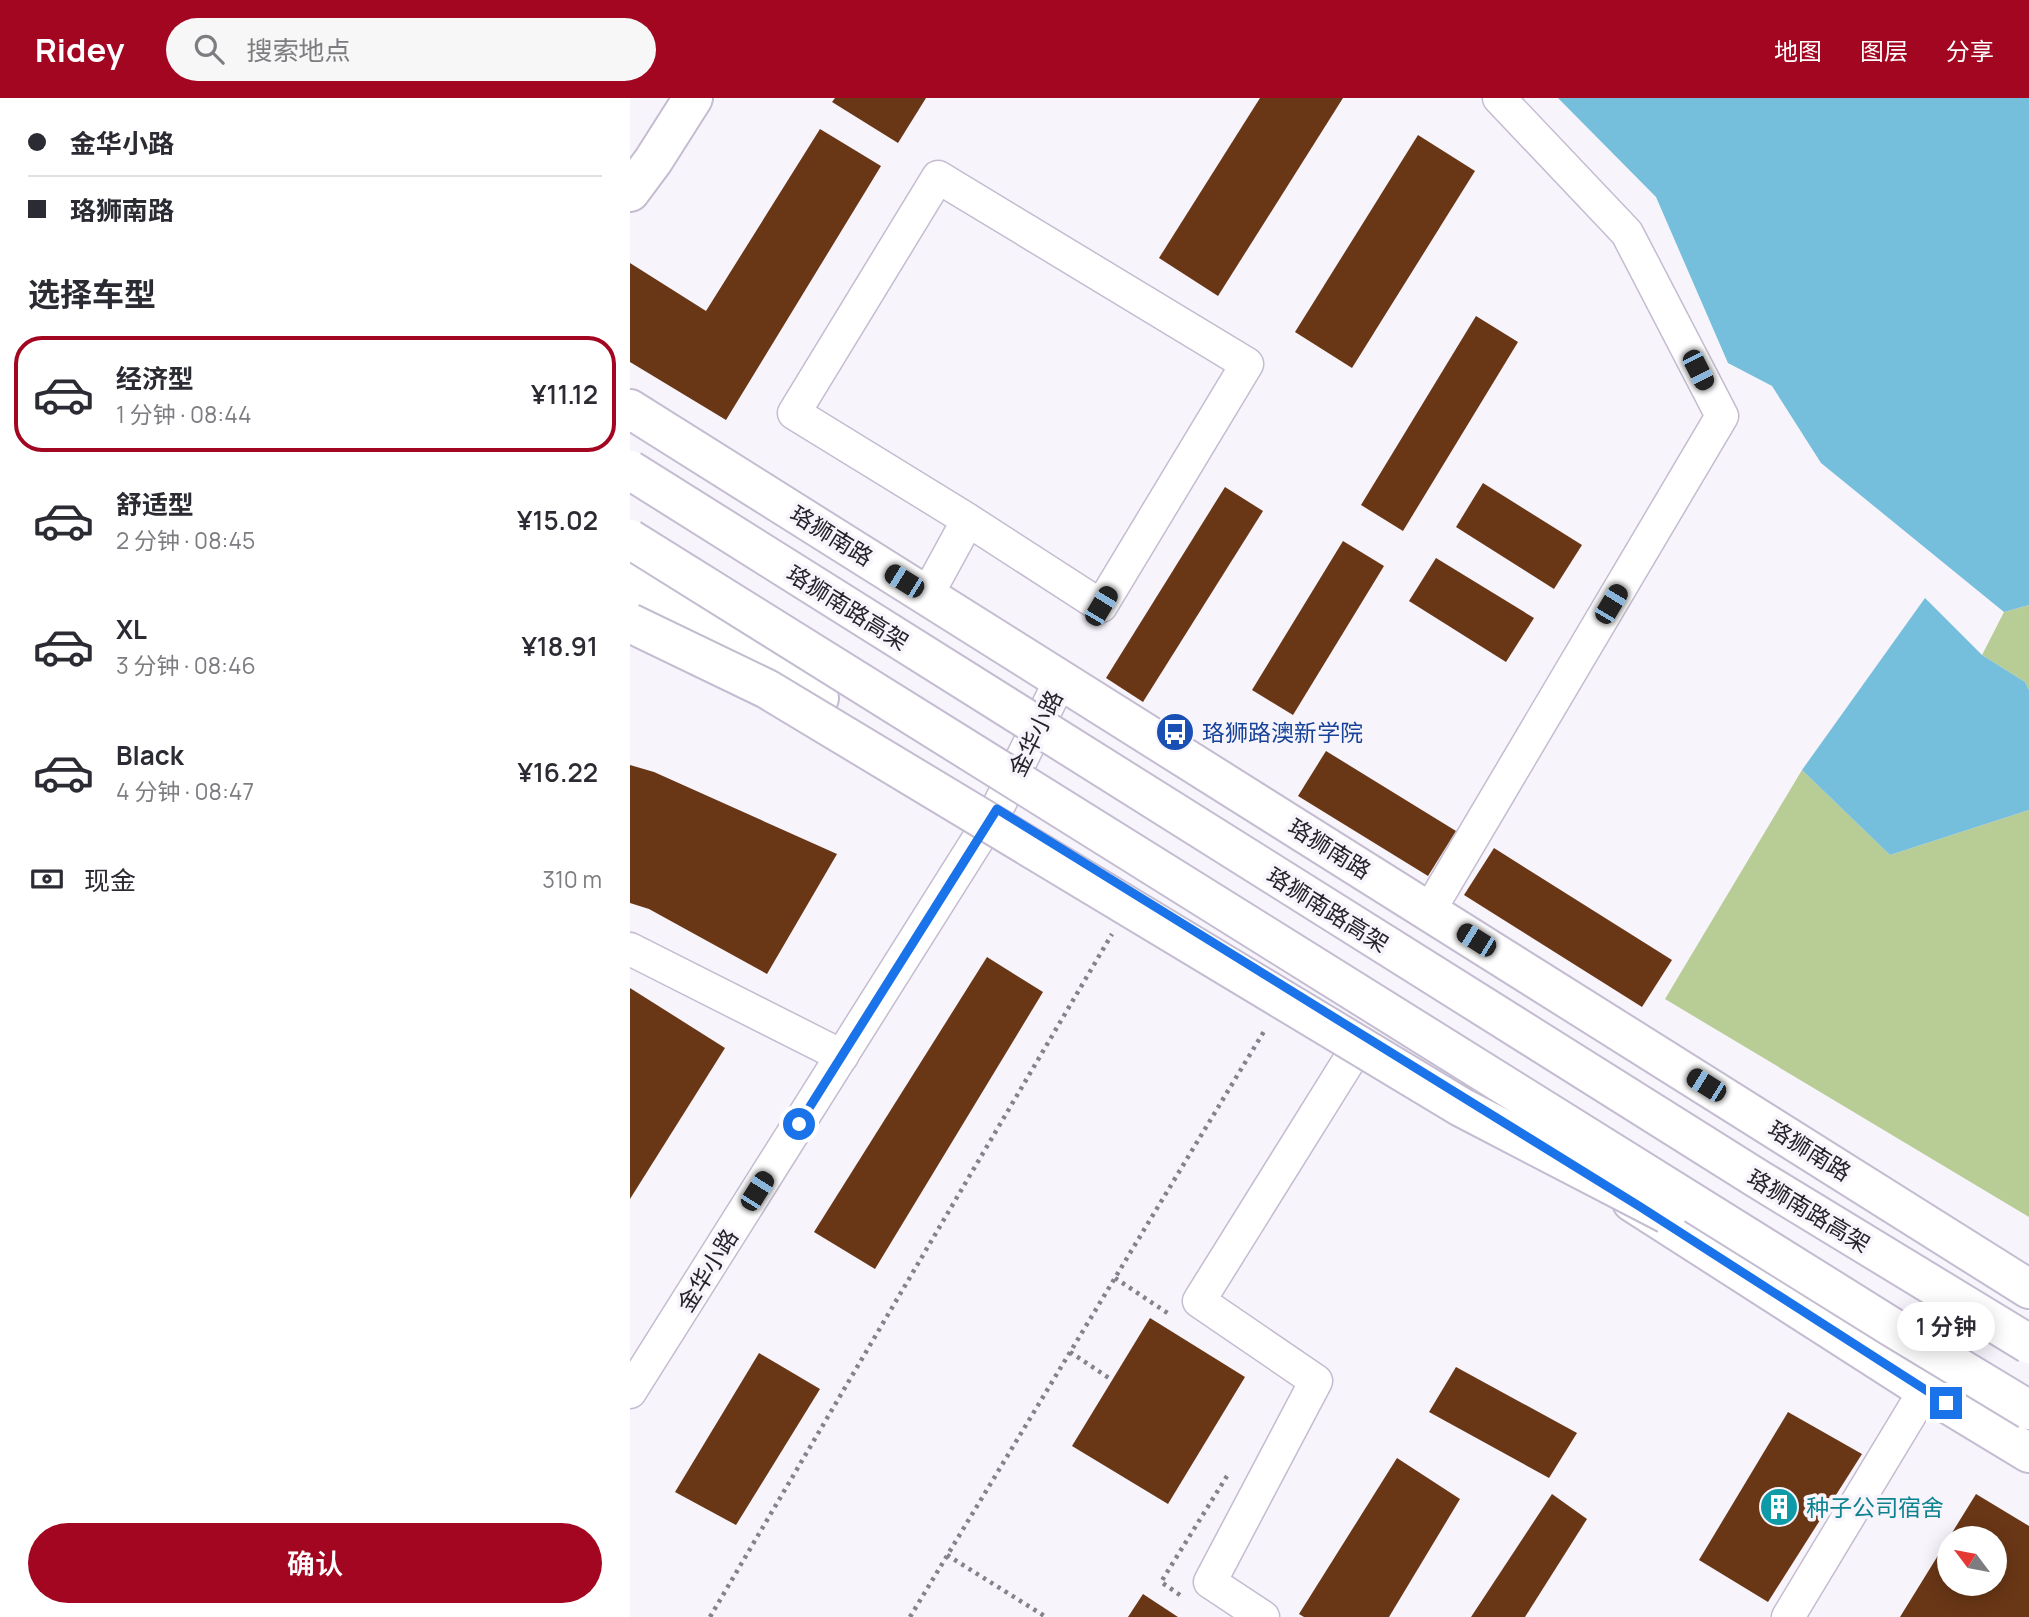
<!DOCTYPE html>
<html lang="zh">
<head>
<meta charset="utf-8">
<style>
	body { margin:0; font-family:Manrope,"Noto Sans SC",sans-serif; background:#f7f7f7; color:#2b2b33; height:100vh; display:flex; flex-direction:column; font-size:26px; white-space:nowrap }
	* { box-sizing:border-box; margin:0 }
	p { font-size:23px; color:#7c7c81 }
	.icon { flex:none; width:38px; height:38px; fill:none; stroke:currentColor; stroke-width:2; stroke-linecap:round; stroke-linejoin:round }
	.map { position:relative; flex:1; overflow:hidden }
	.panel { display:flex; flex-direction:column; background:#fff; width:630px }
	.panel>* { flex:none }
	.top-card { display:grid; align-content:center; height:154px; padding:0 28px; background:#fff }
	.needle { width:46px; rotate:302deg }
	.fabs { position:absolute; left:1307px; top:1428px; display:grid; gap:14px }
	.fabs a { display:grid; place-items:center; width:70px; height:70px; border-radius:50%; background:#fff; box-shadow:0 4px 18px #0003; font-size:35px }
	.end { position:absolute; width:32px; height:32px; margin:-16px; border:9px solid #1a73e8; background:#fff; box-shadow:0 0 0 4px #fff }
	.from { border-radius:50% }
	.bubble { position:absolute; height:49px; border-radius:24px; background:#fff; box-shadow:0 4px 18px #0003; font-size:23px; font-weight:600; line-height:49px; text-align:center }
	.car { position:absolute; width:21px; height:42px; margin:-21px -10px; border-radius:9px; box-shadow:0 0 5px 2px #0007; background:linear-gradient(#222 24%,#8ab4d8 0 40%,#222 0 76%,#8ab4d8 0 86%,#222 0) }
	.top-card b { display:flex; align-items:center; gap:24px; height:66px; font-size:26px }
	.top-card b+b { border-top:2px solid #e1e1e2 }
	.top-card i { width:18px; height:18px; background:#2b2b33 }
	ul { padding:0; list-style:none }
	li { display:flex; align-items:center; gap:21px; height:116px; margin:0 14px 10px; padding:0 14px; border:4px solid transparent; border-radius:28px }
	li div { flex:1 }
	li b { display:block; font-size:26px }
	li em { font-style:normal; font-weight:600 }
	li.active { border-color:#a30621 }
	li>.icon { width:63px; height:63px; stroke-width:1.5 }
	h2 { padding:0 28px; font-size:32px; line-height:84px }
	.pay { display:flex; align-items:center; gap:18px; height:77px; padding:0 28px; font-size:26px }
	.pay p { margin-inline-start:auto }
	.action { display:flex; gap:14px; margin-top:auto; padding:14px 28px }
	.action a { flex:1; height:80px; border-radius:42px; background:#a30621; color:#fff; font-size:28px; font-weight:600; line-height:80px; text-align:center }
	header { display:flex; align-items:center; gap:42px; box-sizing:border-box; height:98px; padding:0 35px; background:#a30621; color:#fff }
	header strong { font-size:33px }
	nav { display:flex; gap:38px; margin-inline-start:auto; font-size:24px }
	.search { width:490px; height:63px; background:#f7f7f7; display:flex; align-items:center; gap:18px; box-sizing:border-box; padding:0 24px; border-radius:38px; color:#7c7c81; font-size:26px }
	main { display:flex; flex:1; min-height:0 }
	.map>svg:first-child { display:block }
	.green { fill:#b7cd95 }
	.water { fill:#75bedc }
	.building { fill:#6a3716; fill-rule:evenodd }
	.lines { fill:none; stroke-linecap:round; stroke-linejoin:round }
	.minor-casing { stroke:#c4bcd0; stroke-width:35 }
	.major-casing { stroke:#c4bcd0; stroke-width:42 }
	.highway-casing { stroke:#c4bcd0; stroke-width:42 }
	.path { stroke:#85828a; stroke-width:4.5; stroke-dasharray:3.5 5; stroke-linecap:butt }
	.minor { stroke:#fff; stroke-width:32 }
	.major { stroke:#fff; stroke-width:38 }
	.highway { stroke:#fff; stroke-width:38 }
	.highway-bridge-casing { stroke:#c4bcd0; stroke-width:42; stroke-linecap:butt }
	.highway-bridge { stroke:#fff; stroke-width:38 }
	.route { stroke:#1a73e8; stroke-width:9 }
	.labels { text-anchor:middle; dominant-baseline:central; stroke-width:7; stroke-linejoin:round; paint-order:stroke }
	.street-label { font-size:23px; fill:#27242b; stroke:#f7f4fc }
	.transit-label { font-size:23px; fill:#164399; stroke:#f7f4fc; text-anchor:start }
	.culture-label { font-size:23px; fill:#0d838f; stroke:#f7f4fc; text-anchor:start }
</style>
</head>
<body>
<header>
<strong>Ridey</strong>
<div class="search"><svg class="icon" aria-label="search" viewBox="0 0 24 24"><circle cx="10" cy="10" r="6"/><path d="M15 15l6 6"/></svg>搜索地点</div>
<nav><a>地图</a><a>图层</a><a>分享</a></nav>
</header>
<main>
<section class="panel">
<div class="top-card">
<b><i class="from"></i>金华小路</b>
<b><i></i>珞狮南路</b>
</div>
<h2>选择车型</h2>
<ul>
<li class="active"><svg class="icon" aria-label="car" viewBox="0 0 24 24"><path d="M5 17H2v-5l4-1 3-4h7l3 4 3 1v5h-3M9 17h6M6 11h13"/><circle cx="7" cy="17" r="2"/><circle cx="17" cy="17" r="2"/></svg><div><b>经济型</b><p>1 分钟 · 08:44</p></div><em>¥11.12</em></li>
<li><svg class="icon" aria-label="car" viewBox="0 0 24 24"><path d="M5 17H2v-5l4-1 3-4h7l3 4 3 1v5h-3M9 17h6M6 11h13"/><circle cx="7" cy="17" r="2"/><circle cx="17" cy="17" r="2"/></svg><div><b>舒适型</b><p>2 分钟 · 08:45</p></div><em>¥15.02</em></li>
<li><svg class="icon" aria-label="car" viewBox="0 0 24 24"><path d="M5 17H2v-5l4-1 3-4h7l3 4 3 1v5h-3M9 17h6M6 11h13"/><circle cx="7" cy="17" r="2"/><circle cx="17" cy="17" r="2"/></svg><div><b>XL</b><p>3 分钟 · 08:46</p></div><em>¥18.91</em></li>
<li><svg class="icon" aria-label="car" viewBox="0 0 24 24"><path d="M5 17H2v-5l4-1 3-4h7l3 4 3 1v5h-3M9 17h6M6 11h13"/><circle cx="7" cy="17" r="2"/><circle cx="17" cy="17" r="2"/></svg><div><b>Black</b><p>4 分钟 · 08:47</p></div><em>¥16.22</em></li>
</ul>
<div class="pay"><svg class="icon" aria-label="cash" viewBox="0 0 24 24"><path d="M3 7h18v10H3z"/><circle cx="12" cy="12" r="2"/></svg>现金<p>310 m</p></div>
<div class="action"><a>确认</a></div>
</section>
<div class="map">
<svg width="1399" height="1519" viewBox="0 0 1399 1519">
	<rect width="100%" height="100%" fill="#f7f4fc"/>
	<!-- green -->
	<g class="green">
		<polygon points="1399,507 1399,592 1395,584 1352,557 1374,514"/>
		<polygon points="1172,672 1260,757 1399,712 1399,1119 1035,901"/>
	</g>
	<!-- water -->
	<g class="water">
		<polygon points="928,0 1399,0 1399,507 1374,514 1191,365 1142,288 1098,265 1026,99"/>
		<polygon points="1295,500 1352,557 1395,584 1399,592 1399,712 1260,757 1172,672"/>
	</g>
	<!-- building -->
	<g class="building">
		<polygon points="205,0 296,0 268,45 202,4"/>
		<polygon points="630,0 713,0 588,198 529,160"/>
		<polygon points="190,31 251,68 96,322 0,264 0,165 76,213"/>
		<polygon points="788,37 845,73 722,270 665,234"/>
		<polygon points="846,218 888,244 773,433 731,407"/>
		<polygon points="853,385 952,447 924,491 826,429"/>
		<polygon points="595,389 633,413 513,604 476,580"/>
		<polygon points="713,443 754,468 663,617 622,592"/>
		<polygon points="806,460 904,520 876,564 779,503"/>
		<polygon points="696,653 826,733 798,778 668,698"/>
		<polygon points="0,667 24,674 207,756 137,876 19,811 0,805"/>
		<polygon points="864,750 1042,862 1012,909 834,797"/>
		<polygon points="357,859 413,894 245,1171 184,1134"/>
		<polygon points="0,890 95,950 0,1101"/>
		<polygon points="520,1220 615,1279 538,1406 442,1348"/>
		<polygon points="129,1255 190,1291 106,1427 45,1394"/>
		<polygon points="826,1269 947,1335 919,1380 799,1314"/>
		<polygon points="1158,1314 1232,1356 1138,1504 1069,1462"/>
		<polygon points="767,1360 830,1401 759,1519 674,1519 669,1516"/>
		<polygon points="922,1396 957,1421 895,1519 841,1519"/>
		<path d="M1346,1396L1399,1428V1519H1270ZM1320,1440H1365V1486H1320Z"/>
		<polygon points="513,1496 548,1519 498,1519"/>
	</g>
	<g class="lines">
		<defs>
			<g id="minor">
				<polyline points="297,497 338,422 164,315 308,79 617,266 471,508 338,422"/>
				<polyline points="799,813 1092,318 997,135 869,0"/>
				<polyline points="0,851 212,958"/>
				<polyline points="0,1294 367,711 431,581"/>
				<polyline points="633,1519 580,1484 686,1283 569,1203 728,948"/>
				<polyline points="1158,1519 1295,1292"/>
			</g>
			<g id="major">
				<polyline points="0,311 1399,1191"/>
				<polyline points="0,484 189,600"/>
				<polyline points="1002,1104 1295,1292 1399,1355"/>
			</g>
			<polyline id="highway" points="0,94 23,63 63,0"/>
		</defs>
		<!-- minor casing -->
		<use href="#minor" class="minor-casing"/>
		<!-- major casing -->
		<use href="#major" class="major-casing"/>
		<!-- highway casing -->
		<use href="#highway" class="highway-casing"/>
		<!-- path -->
		<g class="path">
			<polyline points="485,1180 539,1216"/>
			<polyline points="440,1254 482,1282"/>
			<polyline points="317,1457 416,1519"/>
			<polyline points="550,1497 531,1484 597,1378"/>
			<polyline points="80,1519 482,836"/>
			<polyline points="280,1519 636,930"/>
		</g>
		<!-- minor -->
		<use href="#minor" class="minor"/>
		<!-- major -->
		<use href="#major" class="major"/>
		<!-- highway -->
		<use href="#highway" class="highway"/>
		<defs>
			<g id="highway-bridge">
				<polyline points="0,372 1128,1081 1399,1246"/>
				<polyline points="0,441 1260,1228 1399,1312"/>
				<polyline points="0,525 137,591 831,1009 1037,1116"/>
			</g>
		</defs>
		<!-- highway-bridge casing -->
		<use href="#highway-bridge" class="highway-bridge-casing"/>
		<!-- highway-bridge -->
		<use href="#highway-bridge" class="highway-bridge"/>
	</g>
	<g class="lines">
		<!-- route -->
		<polyline class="route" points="169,1026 367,711 1009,1108 1316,1305"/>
	</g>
	<!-- icons -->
	<defs>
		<symbol id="bus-disc" viewBox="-11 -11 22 22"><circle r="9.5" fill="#1a4fb4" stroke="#f7f4fc"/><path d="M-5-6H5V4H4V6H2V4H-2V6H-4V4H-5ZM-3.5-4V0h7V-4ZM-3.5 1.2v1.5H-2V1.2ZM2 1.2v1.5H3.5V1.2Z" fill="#fff"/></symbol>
		<symbol id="building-disc" viewBox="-11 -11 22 22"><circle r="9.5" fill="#0f9aa8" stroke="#f7f4fc"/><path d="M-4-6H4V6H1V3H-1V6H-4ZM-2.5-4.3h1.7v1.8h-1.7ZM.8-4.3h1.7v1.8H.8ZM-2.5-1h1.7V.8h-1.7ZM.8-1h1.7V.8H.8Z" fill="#fff"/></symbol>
	</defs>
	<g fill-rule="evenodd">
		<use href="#bus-disc" x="523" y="612" width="44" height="44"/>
		<use href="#building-disc" x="1127" y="1387" width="44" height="44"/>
	</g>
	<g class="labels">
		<!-- street labels -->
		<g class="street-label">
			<text transform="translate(202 437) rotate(32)">珞狮南路</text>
			<text transform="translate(218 509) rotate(32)">珞狮南路高架</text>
			<text transform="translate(405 635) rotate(-64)">金华小路</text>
			<text transform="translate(700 750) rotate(32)">珞狮南路</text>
			<text transform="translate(698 811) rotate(32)">珞狮南路高架</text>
			<text transform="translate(1180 1052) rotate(32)">珞狮南路</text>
			<text transform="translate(1179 1112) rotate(31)">珞狮南路高架</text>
			<text transform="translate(77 1172) rotate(-58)">金华小路</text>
		</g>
		<!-- transit labels -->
		<g class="transit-label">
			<text x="572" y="634">珞狮路澳新学院</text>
		</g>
		<!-- culture labels -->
		<g class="culture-label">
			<text x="1176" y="1409">种子公司宿舍</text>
		</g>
	</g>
</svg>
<div class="fabs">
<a><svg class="needle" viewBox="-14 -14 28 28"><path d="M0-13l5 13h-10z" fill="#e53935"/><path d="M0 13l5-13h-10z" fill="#7c7c81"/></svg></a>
</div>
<i class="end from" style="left:169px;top:1026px"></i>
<i class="end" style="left:1316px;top:1305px"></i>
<div class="bubble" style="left:1267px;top:1204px;width:98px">1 分钟</div>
<i class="car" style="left:1068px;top:272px;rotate:153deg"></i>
<i class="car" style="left:274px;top:483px;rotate:302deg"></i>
<i class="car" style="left:981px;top:506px;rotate:31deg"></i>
<i class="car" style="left:471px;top:508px;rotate:31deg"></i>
<i class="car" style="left:846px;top:842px;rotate:302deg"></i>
<i class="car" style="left:1076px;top:987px;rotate:302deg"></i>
<i class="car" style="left:127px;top:1093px;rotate:32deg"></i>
</div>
</main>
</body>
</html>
